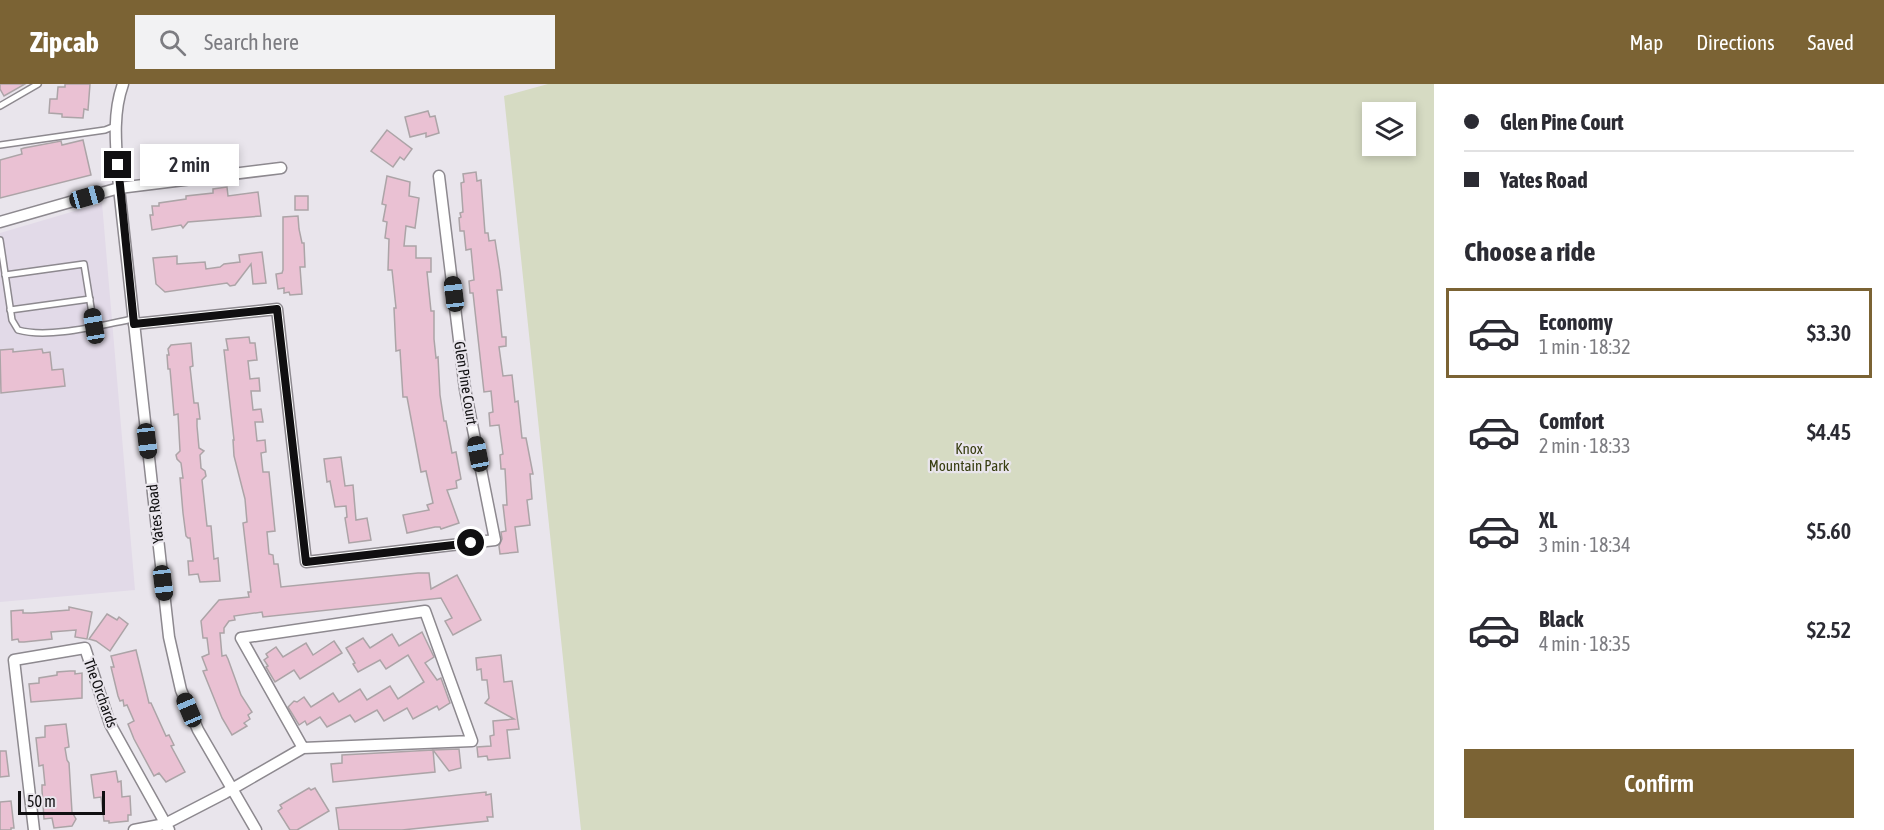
<!DOCTYPE html>
<html lang="en">
<head>
<meta charset="utf-8">
<style>
	body { margin:0; font-family:"Asap Condensed",sans-serif; background:#f2f2f3; color:#2b2b33; height:100vh; display:flex; flex-direction:column; font-size:22px; white-space:nowrap }
	* { box-sizing:border-box; margin:0 }
	p { font-size:20px; color:#7c7c81 }
	.icon { flex:none; width:33px; height:33px; fill:none; stroke:currentColor; stroke-width:2; stroke-linecap:round; stroke-linejoin:round }
	.map { position:relative; flex:1; overflow:hidden }
	.details { display:flex; flex-direction:column; background:#fff; width:450px }
	.details>* { flex:none }
	.guide { display:grid; align-content:center; height:132px; padding:0 30px; background:#fff }
	.controls { position:absolute; left:1362px; top:18px; display:grid; gap:12px }
	.controls a { display:grid; place-items:center; width:54px; height:54px; border-radius:0px; background:#fff; box-shadow:0 3px 9px #0003; font-size:30px }
	.scale { position:absolute; left:18px; bottom:15px; width:87px; box-sizing:border-box; padding-left:6px; border:3px solid #100f11; border-top:0; font-size:16px; line-height:21px; white-space:nowrap; color:#100f11; -webkit-text-stroke:4px #e9e5ec; paint-order:stroke }
	.end { position:absolute; width:27px; height:27px; margin:-14px; border:8px solid #100f11; background:#fff; box-shadow:0 0 0 3px #fff }
	.from { border-radius:50% }
	.bubble { position:absolute; height:42px; border-radius:0px; background:#fff; box-shadow:0 3px 9px #0003; font-size:20px; font-weight:600; line-height:42px; text-align:center }
	.car { position:absolute; width:18px; height:36px; margin:-18px -9px; border-radius:8px; box-shadow:0 0 4px 2px #0007; background:linear-gradient(#222 24%,#8ab4d8 0 40%,#222 0 76%,#8ab4d8 0 86%,#222 0) }
	.guide b { display:flex; align-items:center; gap:21px; height:57px; font-size:22px }
	.guide b+b { border-top:2px solid #e1e1e2 }
	.guide i { width:15px; height:15px; background:#2b2b33 }
	ul { padding:0; list-style:none }
	li { display:flex; align-items:center; gap:18px; height:90px; margin:0 12px 9px; padding:0 18px; border:3px solid transparent; border-radius:0px }
	li div { flex:1 }
	li b { display:block; font-size:22px }
	li em { font-style:normal; font-weight:600 }
	li.on { border-color:#7b6334 }
	li>.icon { width:54px; height:54px; stroke-width:1.5 }
	h2 { padding:0 30px; font-size:27px; line-height:72px }
	.action { display:flex; gap:12px; margin-top:auto; padding:12px 30px }
	.action a { flex:1; height:69px; border-radius:0px; background:#7b6334; color:#fff; font-size:24px; font-weight:600; line-height:69px; text-align:center }
	header { display:flex; align-items:center; gap:36px; box-sizing:border-box; height:84px; padding:0 30px; background:#7b6334; color:#fff }
	header strong { font-size:28px }
	nav { display:flex; gap:33px; margin-inline-start:auto; font-size:21px }
	.search { width:420px; height:54px; background:#f2f2f3; display:flex; align-items:center; gap:15px; box-sizing:border-box; padding:0 21px; border-radius:0px; color:#7c7c81; font-size:22px }
	main { display:flex; flex:1; min-height:0 }
	.map>svg:first-child { display:block }
	.built { fill:#e2dae8 }
	.park { fill:#d6dbc3; fill-rule:evenodd }
	.building { fill:#eac1d3; stroke:#aca4a7; stroke-width:1.5 }
	.lines { fill:none; stroke-linecap:round; stroke-linejoin:round }
	.lane-casing { stroke:#8d898f; stroke-width:8 }
	.street-casing { stroke:#8d898f; stroke-width:13 }
	.lane { stroke:#fff; stroke-width:5 }
	.street { stroke:#fff; stroke-width:10 }
	.route { stroke:#100f11; stroke-width:8 }
	.labels { text-anchor:middle; dominant-baseline:central; stroke-width:4.5; stroke-linejoin:round; paint-order:stroke }
	.street-label { font-size:15px; fill:#100f11; stroke:#e9e5ec }
	.park-label { font-size:15px; fill:#373d10; stroke:#e9e5ec }
</style>
</head>
<body>
<header>
<strong>Zipcab</strong>
<div class="search"><svg class="icon" aria-label="search" viewBox="0 0 24 24"><circle cx="10" cy="10" r="6"/><path d="M15 15l6 6"/></svg>Search here</div>
<nav><a>Map</a><a>Directions</a><a>Saved</a></nav>
</header>
<main>
<div class="map">
<svg width="1434" height="746" viewBox="0 0 1434 746">
	<rect width="100%" height="100%" fill="#e9e5ec"/>
	<!-- built -->
	<polygon class="built" points="102,119 135,506 0,518 0,149"/>
	<!-- park -->
	<path class="park" d="M548,0H1434V746H581L504,12ZM1372,28H1406V62H1372Z"/>
	<!-- building -->
	<g class="building">
		<polygon points="0,0 25,0 4,12 0,5"/>
		<polygon points="65,0 90,0 88,26 84,25 83,34 62,33 62,30 49,29 50,15 57,15 58,3 65,3"/>
		<polygon points="428,27 430,33 435,32 439,49 426,53 426,49 410,53 405,33"/>
		<polygon points="387,46 412,65 404,76 400,73 393,83 371,67"/>
		<polygon points="83,56 91,91 0,114 0,76 22,70 21,65 24,64 61,57 62,61"/>
		<polygon points="476,88 477,97 481,96 485,149 488,149 489,157 495,156 500,188 502,206 497,206 502,253 506,253 506,262 499,263 503,292 512,291 515,318 518,317 522,354 526,354 533,390 530,390 532,415 527,416 530,441 515,443 518,468 500,470 499,462 502,455 501,448 506,447 503,421 507,421 505,385 501,385 500,371 503,370 499,341 490,342 489,329 493,328 491,307 484,308 473,209 470,209 469,197 474,196 471,165 466,166 464,147 460,147 459,134 461,133 460,129 463,128 461,99 464,98 463,90"/>
		<polygon points="387,92 410,98 409,112 419,114 415,144 406,142 404,162 416,162 416,174 431,174 431,188 427,188 431,227 434,227 434,255 436,274 438,273 440,311 444,337 446,337 452,369 456,368 461,395 456,397 457,404 447,406 459,439 441,445 440,443 435,443 407,449 403,431 429,426 427,421 433,419 426,387 421,388 407,313 403,313 400,266 396,267 394,224 396,224 392,186 388,186 389,155 385,154 387,138 383,137 386,121 382,120"/>
		<polygon points="227,103 228,112 258,108 261,132 188,138 183,144 181,141 152,146 150,131 153,131 152,122 159,122 159,119 186,115 186,112 213,109 213,105"/>
		<rect x="295" y="112" width="13" height="14"/>
		<polygon points="298,132 299,145 302,159 304,159 305,183 300,183 302,210 290,211 289,208 284,209 284,204 278,205 276,190 282,189 283,186 283,133"/>
		<polygon points="262,168 266,199 253,200 251,180 235,201 230,202 227,199 165,208 156,200 153,174 177,172 177,180 205,178 206,185 220,183 224,180 240,178 239,171"/>
		<polygon points="249,253 250,259 255,259 257,276 248,277 250,295 259,294 260,307 251,307 253,326 261,325 263,338 255,338 257,357 265,356 266,368 261,369 263,388 269,388 275,447 267,448 269,470 273,471 274,480 278,480 281,503 418,489 429,489 431,505 457,491 481,536 453,551 445,537 452,534 441,514 263,533 262,528 234,532 235,536 229,537 224,544 224,549 220,549 222,572 226,571 228,575 241,611 252,628 248,631 250,635 244,639 247,642 232,651 222,634 203,587 207,586 202,573 209,570 207,554 203,554 201,537 219,516 249,513 248,508 251,508 243,439 247,438 245,415 234,372 233,356 234,356 224,266 228,266 226,255"/>
		<polygon points="191,259 193,282 190,283 194,319 198,319 200,335 197,335 197,342 199,364 204,367 200,371 201,384 205,387 206,392 202,396 207,442 211,442 214,475 218,474 220,497 200,498 198,490 189,491 188,477 193,477 190,454 188,454 186,452 183,429 180,394 183,394 181,379 177,375 176,371 180,367 178,330 174,331 170,285 168,285 167,271 169,271 168,265 171,261"/>
		<polygon points="13,265 13,268 42,265 43,269 50,268 52,286 63,285 65,302 1,309 0,266"/>
		<polygon points="341,373 345,402 353,401 356,436 367,434 371,456 349,459 345,434 347,433 346,422 335,423 330,397 327,398 324,375"/>
		<polygon points="69,523 92,528 87,555 75,553 76,546 51,548 52,555 24,558 19,558 18,555 12,556 11,527 23,526 23,529 32,529 69,526"/>
		<polygon points="107,530 117,536 119,533 128,540 110,567 96,557 89,555"/>
		<polygon points="422,548 434,573 425,579 437,596 441,594 450,619 439,626 437,622 413,635 407,624 384,637 377,626 355,638 350,631 327,643 320,633 307,641 305,637 299,641 288,623 294,617 297,618 304,613 311,623 333,609 339,618 360,605 367,616 390,602 398,615 424,598 408,571 386,585 380,576 358,588 353,580 355,579 346,564 363,554 370,564 392,550 399,562"/>
		<polygon points="334,557 342,569 300,595 294,586 275,598 266,583 268,582 264,576 268,573 266,570 276,563 283,573 306,559 313,571"/>
		<polygon points="136,566 149,619 151,619 166,652 169,651 174,661 171,662 185,688 166,698 159,689 154,692 134,655 128,640 134,637 127,621 124,622 123,616 120,617 118,612 111,583 114,583 111,572"/>
		<polygon points="501,571 504,598 512,597 519,645 507,646 510,674 488,676 487,672 478,673 477,663 491,662 490,652 494,651 493,637 514,635 485,619 489,614 487,596 482,596 481,585 477,586 476,574"/>
		<polygon points="70,587 75,587 75,590 82,589 82,614 31,618 29,600 39,599 39,594 57,591 57,588"/>
		<polygon points="66,640 69,663 65,664 67,676 69,679 72,728 76,735 72,742 54,744 52,734 44,735 42,706 42,701 45,701 43,681 39,682 36,654 45,653 45,642"/>
		<polygon points="459,665 461,684 449,687 433,666"/>
		<polygon points="433,666 435,688 333,698 331,680 342,679 342,671"/>
		<polygon points="0,667 6,667 9,692 0,693"/>
		<polygon points="116,687 118,698 121,697 122,713 130,712 131,731 128,731 128,737 109,739 109,737 104,737 101,713 94,714 91,691"/>
		<polygon points="309,704 311,706 315,704 329,727 297,746 290,746 278,727 282,724 280,721"/>
		<polygon points="486,708 486,711 491,710 493,733 487,733 488,737 402,746 339,746 336,724"/>
		<polygon points="11,717 14,744 11,744 11,746 0,746 0,718"/>
	</g>
	<g class="lines">
		<defs>
			<g id="lane">
				<polyline points="0,22 38,0"/>
				<polyline points="0,61 105,46 115,42"/>
				<path d="M0,156L12,236L18,246C49,255 101,241 133,235"/>
				<polyline points="5,191 84,180 94,242"/>
				<polyline points="10,226 90,215"/>
			</g>
			<g id="street">
				<path d="M123,0C111,33 117,70 119,104L169,553L181,606L198,646L256,746"/>
				<polyline points="0,138 119,104 281,84"/>
				<polyline points="134,240 277,225 306,478 495,456 465,305 439,92"/>
				<polyline points="34,746 14,576 85,564 110,640 169,746"/>
				<polyline points="134,746 165,740 225,709 303,664 472,657 425,527 241,554 303,664"/>
			</g>
		</defs>
		<!-- lane casing -->
		<use href="#lane" class="lane-casing"/>
		<!-- street casing -->
		<use href="#street" class="street-casing"/>
		<!-- lane -->
		<use href="#lane" class="lane"/>
		<!-- street -->
		<use href="#street" class="street"/>
	</g>
	<g class="lines">
		<!-- route -->
		<polyline class="route" points="118,81 134,240 277,225 306,478 471,459"/>
	</g>
	<g class="labels">
		<!-- street labels -->
		<g class="street-label">
			<text transform="translate(466 299) rotate(81)">Glen Pine Court</text>
			<text transform="translate(155 430) rotate(-96)">Yates Road</text>
			<text transform="translate(101 609) rotate(70)">The Orchards</text>
		</g>
		<!-- park labels -->
		<g class="park-label">
			<text x="969" y="364">Knox<tspan x="969" dy="17">Mountain Park</tspan></text>
		</g>
	</g>
</svg>
<div class="controls">
<a><svg class="icon" aria-label="layers" viewBox="0 0 24 24"><path d="M12 4l9 5-9 5-9-5zM3 14l9 5 9-5"/></svg></a>
</div>
<div class="scale">50 m</div>
<i class="end from" style="left:471px;top:459px"></i>
<i class="end" style="left:118px;top:81px"></i>
<div class="bubble" style="left:140px;top:60px;width:99px">2 min</div>
<i class="car" style="left:87px;top:113px;rotate:74deg"></i>
<i class="car" style="left:454px;top:210px;rotate:353deg"></i>
<i class="car" style="left:94px;top:242px;rotate:351deg"></i>
<i class="car" style="left:147px;top:357px;rotate:173deg"></i>
<i class="car" style="left:478px;top:370px;rotate:349deg"></i>
<i class="car" style="left:163px;top:499px;rotate:173deg"></i>
<i class="car" style="left:189px;top:626px;rotate:337deg"></i>
</div>
<section class="details">
<div class="guide">
<b><i class="from"></i>Glen Pine Court</b>
<b><i></i>Yates Road</b>
</div>
<h2>Choose a ride</h2>
<ul>
<li class="on"><svg class="icon" aria-label="car" viewBox="0 0 24 24"><path d="M5 17H2v-5l4-1 3-4h7l3 4 3 1v5h-3M9 17h6M6 11h13"/><circle cx="7" cy="17" r="2"/><circle cx="17" cy="17" r="2"/></svg><div><b>Economy</b><p>1 min · 18:32</p></div><em>$3.30</em></li>
<li><svg class="icon" aria-label="car" viewBox="0 0 24 24"><path d="M5 17H2v-5l4-1 3-4h7l3 4 3 1v5h-3M9 17h6M6 11h13"/><circle cx="7" cy="17" r="2"/><circle cx="17" cy="17" r="2"/></svg><div><b>Comfort</b><p>2 min · 18:33</p></div><em>$4.45</em></li>
<li><svg class="icon" aria-label="car" viewBox="0 0 24 24"><path d="M5 17H2v-5l4-1 3-4h7l3 4 3 1v5h-3M9 17h6M6 11h13"/><circle cx="7" cy="17" r="2"/><circle cx="17" cy="17" r="2"/></svg><div><b>XL</b><p>3 min · 18:34</p></div><em>$5.60</em></li>
<li><svg class="icon" aria-label="car" viewBox="0 0 24 24"><path d="M5 17H2v-5l4-1 3-4h7l3 4 3 1v5h-3M9 17h6M6 11h13"/><circle cx="7" cy="17" r="2"/><circle cx="17" cy="17" r="2"/></svg><div><b>Black</b><p>4 min · 18:35</p></div><em>$2.52</em></li>
</ul>
<div class="action"><a>Confirm</a></div>
</section>
</main>
</body>
</html>
